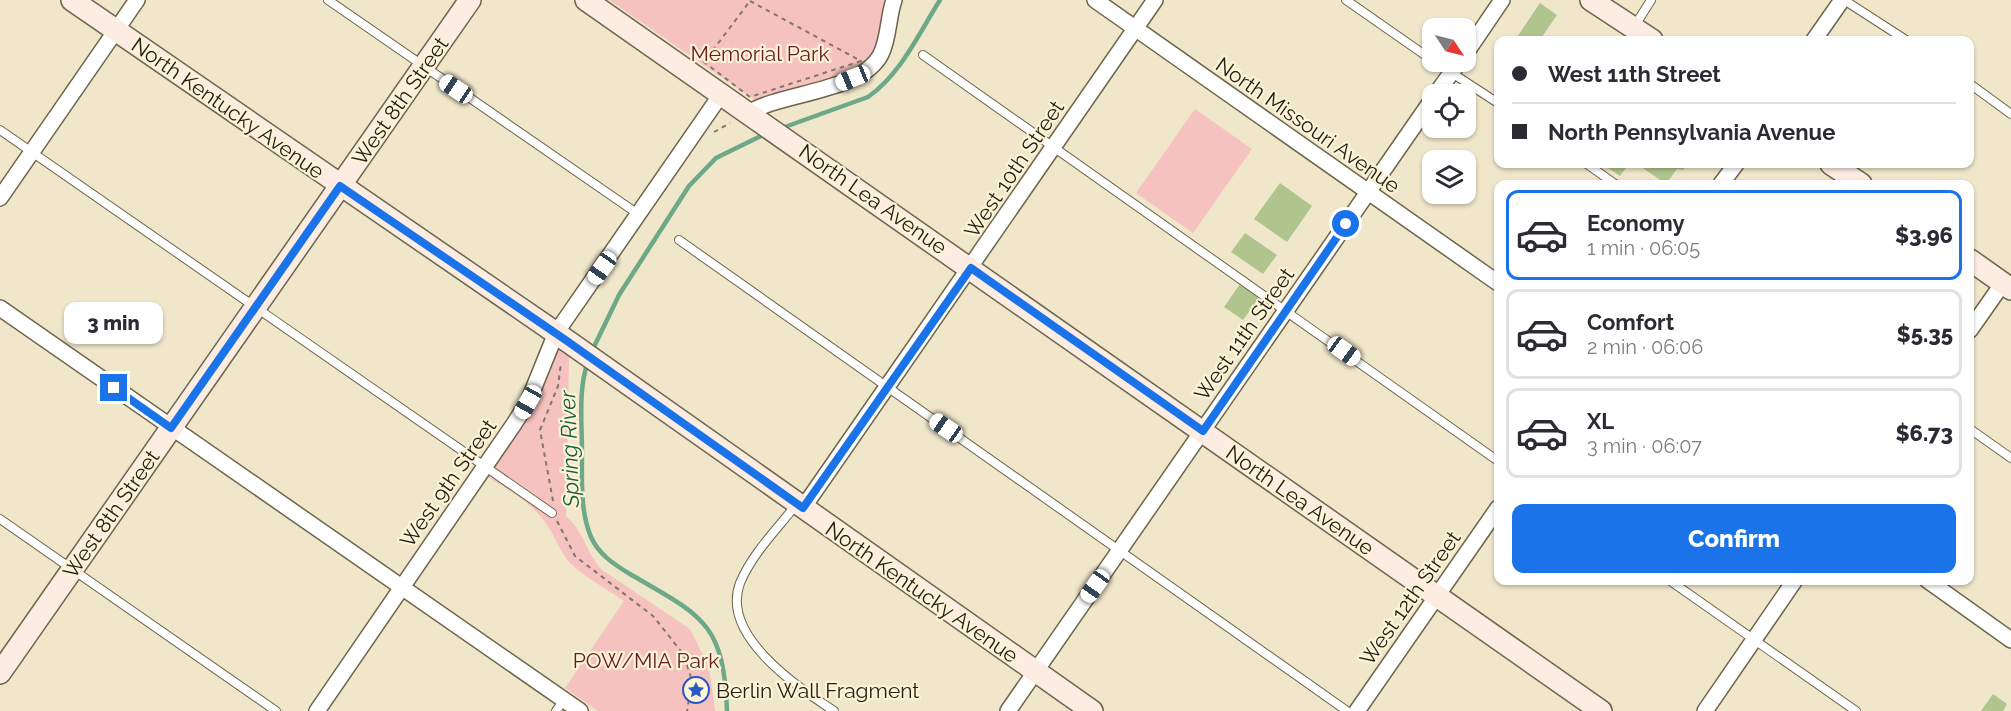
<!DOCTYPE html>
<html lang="en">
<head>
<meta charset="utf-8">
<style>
	body { margin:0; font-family:Raleway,sans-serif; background:#f7f7f7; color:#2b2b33; height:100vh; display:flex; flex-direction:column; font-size:22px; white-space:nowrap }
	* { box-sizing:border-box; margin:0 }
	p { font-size:20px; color:#7c7c81 }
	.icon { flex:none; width:33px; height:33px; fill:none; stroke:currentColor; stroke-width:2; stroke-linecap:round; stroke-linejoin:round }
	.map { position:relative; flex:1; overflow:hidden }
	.drawer { position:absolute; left:1494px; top:180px; width:480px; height:405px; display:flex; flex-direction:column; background:#fff; border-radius:12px; box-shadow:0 2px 4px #0004 }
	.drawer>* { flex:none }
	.hud { position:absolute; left:1494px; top:36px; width:480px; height:132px; border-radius:12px; box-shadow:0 2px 4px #0004; display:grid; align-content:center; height:132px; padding:0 18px; background:#fff }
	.needle { width:39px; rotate:125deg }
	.buttons { position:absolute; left:1422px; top:18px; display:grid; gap:12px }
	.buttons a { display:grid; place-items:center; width:54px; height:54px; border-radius:12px; background:#fff; box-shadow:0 2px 4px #0004; font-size:30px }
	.end { position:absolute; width:27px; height:27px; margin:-14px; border:8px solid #1a73e8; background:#fff; box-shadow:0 0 0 3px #fff }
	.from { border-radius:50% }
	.bubble { position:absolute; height:42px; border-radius:12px; background:#fff; box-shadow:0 2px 4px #0004; font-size:20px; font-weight:800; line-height:42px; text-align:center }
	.car { position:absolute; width:18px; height:36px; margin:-18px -9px; border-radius:8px; box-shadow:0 0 4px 2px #0007; background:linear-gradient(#fff 24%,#345 0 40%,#fff 0 76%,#345 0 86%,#fff 0) }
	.hud b { display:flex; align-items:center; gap:21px; height:57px; font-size:22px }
	.hud b+b { border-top:2px solid #e1e1e2 }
	.hud i { width:15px; height:15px; background:#2b2b33 }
	ul { padding:10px 0 0; list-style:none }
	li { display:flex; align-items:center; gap:18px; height:90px; margin:0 12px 9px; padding:0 6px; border:3px solid #e1e1e2; border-radius:12px }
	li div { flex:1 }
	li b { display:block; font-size:22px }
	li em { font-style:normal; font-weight:800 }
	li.active { border-color:#1a73e8 }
	li>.icon { width:54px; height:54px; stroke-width:1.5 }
	.cta { display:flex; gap:12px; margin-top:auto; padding:12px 18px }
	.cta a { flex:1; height:69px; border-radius:12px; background:#1a73e8; color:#fff; font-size:24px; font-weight:800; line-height:69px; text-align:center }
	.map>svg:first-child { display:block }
	.green { fill:#f5c2bf }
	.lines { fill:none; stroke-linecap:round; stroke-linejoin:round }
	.stream { stroke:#6da888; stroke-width:4.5 }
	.building { fill:#b0c58e }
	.lane-casing { stroke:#6d644b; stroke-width:10 }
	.street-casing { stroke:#6d644b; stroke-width:18 }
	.secondary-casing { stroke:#6d644b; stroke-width:24 }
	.path { stroke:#807967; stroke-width:2; stroke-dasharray:4.5 4.5; stroke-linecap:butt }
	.lane { stroke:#fff; stroke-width:8 }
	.street { stroke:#fff; stroke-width:15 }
	.secondary { stroke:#fcece2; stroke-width:21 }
	.route { stroke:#1a73e8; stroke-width:8 }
	.labels { text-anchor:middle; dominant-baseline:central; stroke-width:4.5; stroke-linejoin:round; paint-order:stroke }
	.park-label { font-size:21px; fill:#671b1f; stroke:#fdf3d7 }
	.street-label { font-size:21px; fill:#221e14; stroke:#fdf3d7 }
	.poi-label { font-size:21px; fill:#221e14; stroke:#fdf3d7; text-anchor:start }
	.water-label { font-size:22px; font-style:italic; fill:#175e3f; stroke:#fdf3d7 }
</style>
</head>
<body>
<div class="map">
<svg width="2011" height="711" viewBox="0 0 2011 711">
	<rect width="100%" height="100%" fill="#f0e6ca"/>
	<!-- green -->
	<g class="green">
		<polygon points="609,0 894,0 886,40 865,71 762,105"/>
		<polygon points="1195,109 1252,149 1193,233 1136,193"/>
		<path d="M556,333L577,349L569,358L566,516C583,530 587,554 602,570L690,629L709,667L715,711H598L565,688L624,601C607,589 586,578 571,564C558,551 554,531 541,517C525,498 502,486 481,473L514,424Z"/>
	</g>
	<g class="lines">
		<!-- stream -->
		<g class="stream">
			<path d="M782,128L868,97C901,74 919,33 940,0"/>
			<polyline points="592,351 619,295 689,186 716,158 765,134"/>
			<path d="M588,361C578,390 582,422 582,452C582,480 580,511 591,537C599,555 615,565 630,574C702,616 724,622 727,711"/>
		</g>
	</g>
	<!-- building -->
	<g class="building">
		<polygon points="1540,3 1557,15 1546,31 1540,40 1515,40"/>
		<polygon points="1602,164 1626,164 1628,165 1620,176"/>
		<polygon points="1637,164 1688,164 1683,170 1677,169 1666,184"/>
		<polygon points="1280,183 1312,206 1287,242 1254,219"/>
		<polygon points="1245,233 1277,255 1263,274 1231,252"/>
		<polygon points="1240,284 1259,298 1243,320 1224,307"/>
		<polygon points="1993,694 2007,704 2003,711 1981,711"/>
	</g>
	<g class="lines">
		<defs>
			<g id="lane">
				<polyline points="328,0 638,214"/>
				<polyline points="1346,0 1432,60"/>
				<polyline points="1844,0 1906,40"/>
				<polyline points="1634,27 1651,0"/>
				<polyline points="923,55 1498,461"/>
				<polyline points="1435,62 1498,103"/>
				<polyline points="1970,84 2011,114"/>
				<polyline points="0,130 552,513"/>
				<polyline points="1587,164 1615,184"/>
				<polyline points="679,240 1347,711"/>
				<polyline points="1970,429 2011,458"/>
				<path d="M796,505C777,529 752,554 740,583C720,636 798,687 834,711"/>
				<polyline points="0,519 276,711"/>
				<polyline points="1669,580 1856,711"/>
				<polyline points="556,711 564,700"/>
			</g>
			<g id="street">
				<polyline points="1095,0 1498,283"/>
				<polyline points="1814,40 1842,0"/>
				<polyline points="1466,53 1502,0"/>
				<polyline points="1436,94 1459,62"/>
				<path d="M748,113C783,92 862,92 881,54C889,38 888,17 894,0"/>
				<polyline points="1721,184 1736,164"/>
				<polyline points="0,198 137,0"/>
				<polyline points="0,308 580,711"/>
				<polyline points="1970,330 2003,283"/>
				<polyline points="803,508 1155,0"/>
				<polyline points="1927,580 2011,640"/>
				<polyline points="317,711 514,424 528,402 556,333 722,93"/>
				<polyline points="1008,711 1432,100"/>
				<polyline points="1357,711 1498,508"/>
				<polyline points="1705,711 1795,580"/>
			</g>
			<g id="secondary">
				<polyline points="72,0 556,333 1092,711"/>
				<polyline points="586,0 1601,711"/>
				<polyline points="1591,0 1652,40"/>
				<polyline points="1831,164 1861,184"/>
				<polyline points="1970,260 2011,289"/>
				<polyline points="0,673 470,0"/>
			</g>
		</defs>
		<!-- lane casing -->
		<use href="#lane" class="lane-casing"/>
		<!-- street casing -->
		<use href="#street" class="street-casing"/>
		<!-- secondary casing -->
		<use href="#secondary" class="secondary-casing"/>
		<!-- path -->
		<g class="path">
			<polygon points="750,1 861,61 750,97 704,62"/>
			<polyline points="714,132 730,123"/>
			<polyline points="553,501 540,430 558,386 561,363"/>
			<polyline points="557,521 575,556 653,616 684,655 692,681 687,711"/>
		</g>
		<!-- lane -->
		<use href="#lane" class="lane"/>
		<!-- street -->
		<use href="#street" class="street"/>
		<!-- secondary -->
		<use href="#secondary" class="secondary"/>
	</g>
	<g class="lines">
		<!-- route -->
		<polyline class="route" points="114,388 171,428 340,186 567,341 803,508 971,268 1203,431 1346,224"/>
	</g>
	<!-- icons -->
	<defs>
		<symbol id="sight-ring" viewBox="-11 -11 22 22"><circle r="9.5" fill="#fdf3d7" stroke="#2756c5" stroke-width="1.5"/><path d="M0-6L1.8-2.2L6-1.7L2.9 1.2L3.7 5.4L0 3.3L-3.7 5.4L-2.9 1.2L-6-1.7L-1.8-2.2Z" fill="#2756c5"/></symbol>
	</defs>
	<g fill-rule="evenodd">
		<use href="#sight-ring" x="681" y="675" width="30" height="30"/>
	</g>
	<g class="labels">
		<!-- park labels -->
		<g class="park-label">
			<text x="760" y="53">Memorial Park</text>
			<text x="646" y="660">POW/MIA Park</text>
		</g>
		<!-- street labels -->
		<g class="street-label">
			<text transform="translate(400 101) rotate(-55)">West 8th Street</text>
			<text transform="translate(228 108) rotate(35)">North Kentucky Avenue</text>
			<text transform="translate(1308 125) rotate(35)">North Missouri Avenue</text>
			<text transform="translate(1014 169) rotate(-56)">West 10th Street</text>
			<text transform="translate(873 199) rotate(35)">North Lea Avenue</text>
			<text transform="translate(1244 334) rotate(-55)">West 11th Street</text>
			<text transform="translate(448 483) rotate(-55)">West 9th Street</text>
			<text transform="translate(1300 500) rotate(35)">North Lea Avenue</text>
			<text transform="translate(111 514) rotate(-55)">West 8th Street</text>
			<text transform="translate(922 592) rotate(35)">North Kentucky Avenue</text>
			<text transform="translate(1410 598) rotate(-55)">West 12th Street</text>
		</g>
		<!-- poi labels -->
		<g class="poi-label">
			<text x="716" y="690">Berlin Wall Fragment</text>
		</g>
		<!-- water labels -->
		<g class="water-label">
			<text transform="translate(569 449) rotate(-92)">Spring River</text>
		</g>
	</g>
</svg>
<div class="buttons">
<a><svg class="needle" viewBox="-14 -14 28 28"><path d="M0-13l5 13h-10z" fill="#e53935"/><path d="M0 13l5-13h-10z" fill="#7c7c81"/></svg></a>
<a><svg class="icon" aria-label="locate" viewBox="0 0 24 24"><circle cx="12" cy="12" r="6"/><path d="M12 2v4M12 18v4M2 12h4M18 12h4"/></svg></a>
<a><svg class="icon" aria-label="layers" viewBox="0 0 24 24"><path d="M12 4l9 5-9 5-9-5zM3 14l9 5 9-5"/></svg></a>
</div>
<i class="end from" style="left:1346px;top:224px"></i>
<i class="end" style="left:114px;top:388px"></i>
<div class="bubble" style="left:64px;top:302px;width:99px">3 min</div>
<i class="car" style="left:853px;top:78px;rotate:248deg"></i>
<i class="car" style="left:456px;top:89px;rotate:304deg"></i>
<i class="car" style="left:602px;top:268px;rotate:215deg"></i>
<i class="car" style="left:1344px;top:351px;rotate:126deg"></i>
<i class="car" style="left:528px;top:402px;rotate:209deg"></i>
<i class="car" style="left:946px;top:428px;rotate:305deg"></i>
<i class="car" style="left:1095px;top:586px;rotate:215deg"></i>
<div class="hud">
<b><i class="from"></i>West 11th Street</b>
<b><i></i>North Pennsylvania Avenue</b>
</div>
<section class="drawer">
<ul>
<li class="active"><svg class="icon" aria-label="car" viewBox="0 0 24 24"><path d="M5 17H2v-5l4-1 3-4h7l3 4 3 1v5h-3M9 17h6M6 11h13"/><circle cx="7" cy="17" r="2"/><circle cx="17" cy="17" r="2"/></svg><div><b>Economy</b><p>1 min · 06:05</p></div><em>$3.96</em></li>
<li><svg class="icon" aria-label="car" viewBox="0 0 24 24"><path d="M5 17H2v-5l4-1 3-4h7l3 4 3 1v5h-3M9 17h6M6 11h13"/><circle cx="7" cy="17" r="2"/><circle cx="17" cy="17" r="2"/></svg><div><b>Comfort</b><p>2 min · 06:06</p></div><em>$5.35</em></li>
<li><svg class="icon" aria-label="car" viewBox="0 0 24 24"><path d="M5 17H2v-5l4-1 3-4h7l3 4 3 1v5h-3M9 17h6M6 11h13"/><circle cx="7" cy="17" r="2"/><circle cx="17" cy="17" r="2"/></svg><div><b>XL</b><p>3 min · 06:07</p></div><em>$6.73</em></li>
</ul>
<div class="cta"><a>Confirm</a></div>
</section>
</div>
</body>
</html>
